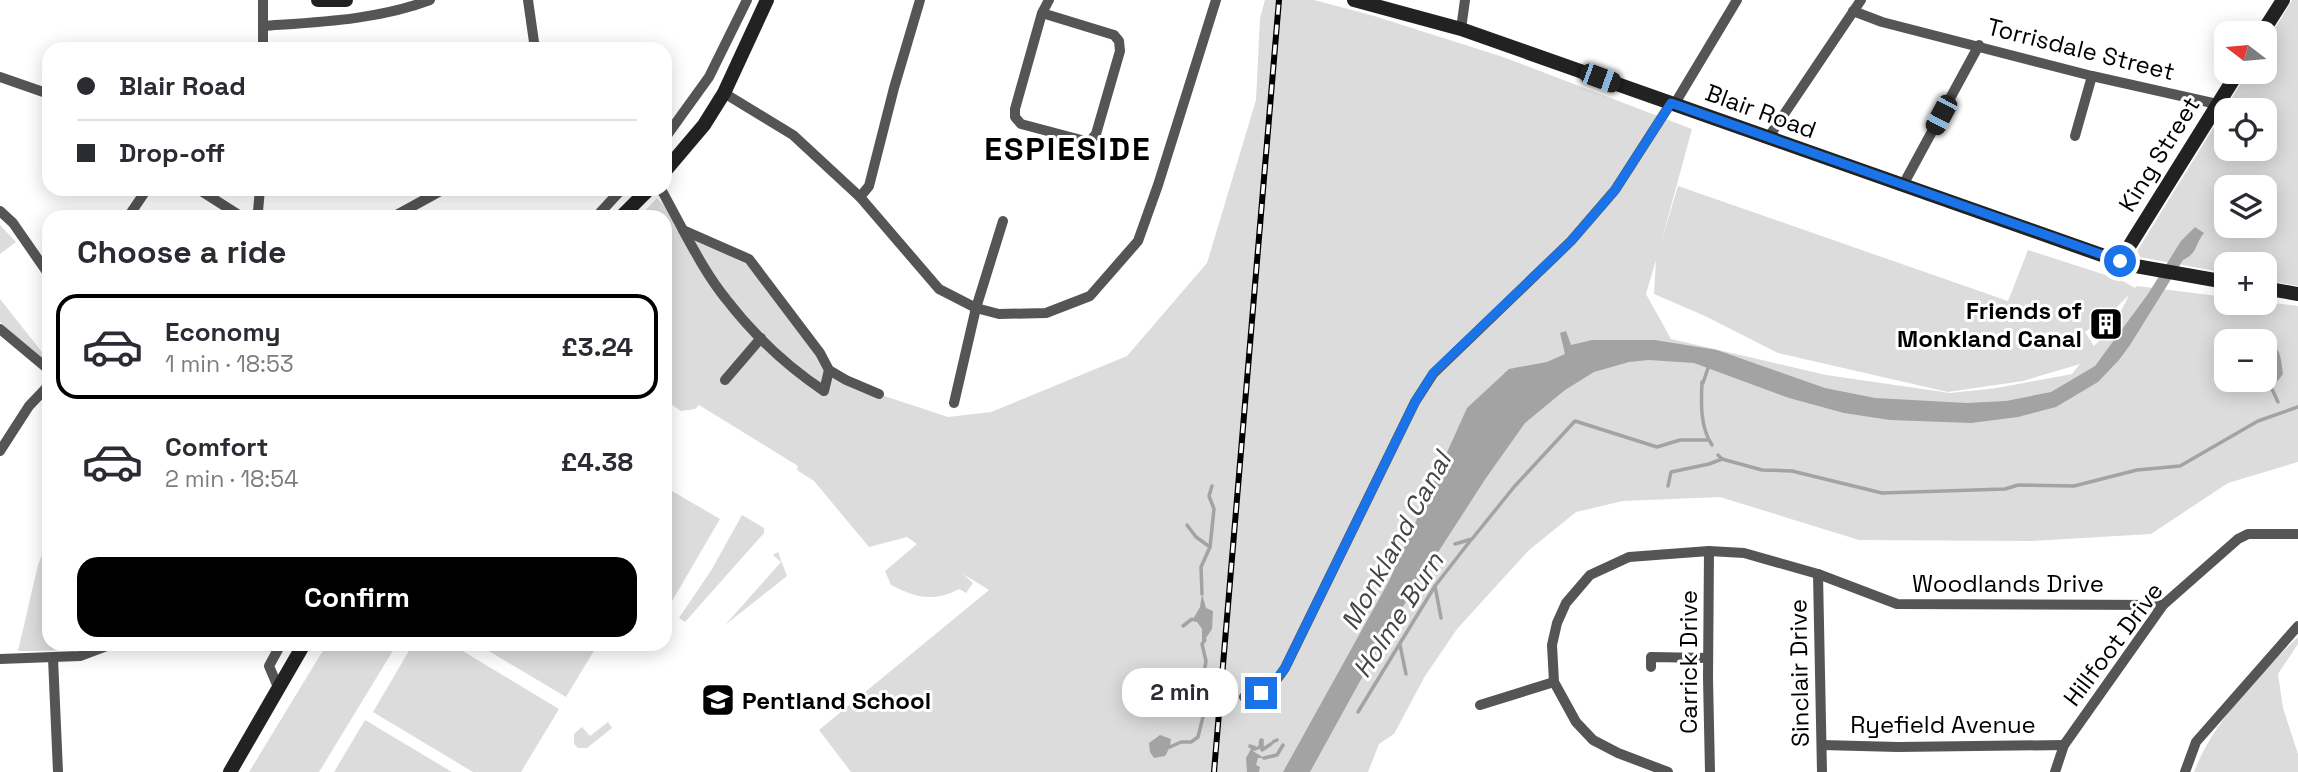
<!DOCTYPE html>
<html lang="en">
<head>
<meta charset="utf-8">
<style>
	body { margin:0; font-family:"Space Grotesk",sans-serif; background:#f2f2f3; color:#2b2b33; height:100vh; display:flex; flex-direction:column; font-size:26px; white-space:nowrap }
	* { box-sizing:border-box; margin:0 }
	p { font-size:23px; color:#7c7c81 }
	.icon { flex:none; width:38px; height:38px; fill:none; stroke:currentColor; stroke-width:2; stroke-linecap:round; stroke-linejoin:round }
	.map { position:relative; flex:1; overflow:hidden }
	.drawer { position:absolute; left:42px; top:210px; width:630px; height:441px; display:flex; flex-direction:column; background:#fff; border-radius:21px; box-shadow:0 4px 18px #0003 }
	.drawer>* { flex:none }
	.hud { position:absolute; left:42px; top:42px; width:630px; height:154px; border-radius:21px; box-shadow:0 4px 18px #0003; display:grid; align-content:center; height:154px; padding:0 35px; background:#fff }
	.needle { width:46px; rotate:286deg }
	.buttons { position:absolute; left:2214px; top:21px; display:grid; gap:14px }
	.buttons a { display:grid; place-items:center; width:63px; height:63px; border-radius:14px; background:#fff; box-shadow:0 4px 18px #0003; font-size:35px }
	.end { position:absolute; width:32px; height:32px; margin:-16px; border:9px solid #1a73e8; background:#fff; box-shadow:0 0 0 4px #fff }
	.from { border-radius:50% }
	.bubble { position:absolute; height:49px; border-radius:21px; background:#fff; box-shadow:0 4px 18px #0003; font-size:23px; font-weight:700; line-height:49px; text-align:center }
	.car { position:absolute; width:21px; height:42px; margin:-21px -10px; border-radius:9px; box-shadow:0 0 5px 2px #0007; background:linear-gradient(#222 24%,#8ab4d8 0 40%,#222 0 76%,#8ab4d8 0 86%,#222 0) }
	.hud b { display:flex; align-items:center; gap:24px; height:66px; font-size:26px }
	.hud b+b { border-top:2px solid #e1e1e2 }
	.hud i { width:18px; height:18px; background:#2b2b33 }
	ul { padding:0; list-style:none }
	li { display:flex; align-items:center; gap:21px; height:105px; margin:0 14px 10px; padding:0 21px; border:4px solid transparent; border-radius:21px }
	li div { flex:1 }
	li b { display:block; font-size:26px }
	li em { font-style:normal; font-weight:700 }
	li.current { border-color:#000 }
	li>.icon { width:63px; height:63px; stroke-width:1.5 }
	h2 { padding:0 35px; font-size:32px; line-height:84px }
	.button { display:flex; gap:14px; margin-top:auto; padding:14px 35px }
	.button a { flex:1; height:80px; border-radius:21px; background:#000; color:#fff; font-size:28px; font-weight:700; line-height:80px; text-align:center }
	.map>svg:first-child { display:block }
	.green { fill:#dcdcdc; fill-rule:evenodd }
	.water { fill:#a3a3a3 }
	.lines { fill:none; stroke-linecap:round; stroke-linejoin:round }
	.stream { stroke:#a3a3a3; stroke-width:3.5 }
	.street { stroke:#555; stroke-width:10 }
	.secondary { stroke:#222; stroke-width:14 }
	.rail-casing { stroke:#000; stroke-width:6 }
	.rail { stroke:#fff; stroke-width:3.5; stroke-dasharray:10; stroke-linecap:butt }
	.route { stroke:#1a73e8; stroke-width:9 }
	.labels { text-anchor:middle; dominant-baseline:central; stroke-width:6; stroke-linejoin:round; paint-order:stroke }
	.street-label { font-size:24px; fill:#000; stroke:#fff }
	.poi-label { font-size:24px; font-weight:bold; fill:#000; stroke:#fff; text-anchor:end }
	.water-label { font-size:26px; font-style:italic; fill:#444; stroke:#fff }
	.district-label { font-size:32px; font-weight:bold; letter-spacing:2px; fill:#000; stroke:#fff }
</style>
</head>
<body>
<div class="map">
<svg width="2298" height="772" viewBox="0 0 2298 772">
	<rect width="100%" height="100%" fill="#fff"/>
	<!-- green -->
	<g class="green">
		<path d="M1265,0H1314L1374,16L1503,57L1692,129L1661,243L1678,186L2008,301L2028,250L2121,280L2135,288L2137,286L2226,297V303L2265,302L2298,306V462L2228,483L2151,534L2031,541L1859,540L1720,497L1623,501L1576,512L1528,551L1457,629L1425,676L1394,734L1379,744L1368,772H851L819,730L989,590L963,574L973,583L966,593L959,589C933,603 915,597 891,585L885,571L917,544L907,537L869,547L814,481L797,470L798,466L699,405L695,409L681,411L665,400V217H639L657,198L691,235L743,260L845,383L948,417L991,412L1127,356L1207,263L1256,100L1260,18ZM1656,260L1654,294L1705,316L1778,353L1948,392L2023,381L2080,364L2072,374L1997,388L1950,393L1826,375L1671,339L1646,294ZM2129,295C2122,311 2108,332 2094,346L2085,332L2113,311ZM2226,341H2264V380H2226Z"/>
		<path d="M2292,0H2298V286L2265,280L2264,264H2226V273L2134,256L2248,72H2264L2265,45ZM2226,110H2264V149H2226ZM2226,187H2264V226H2226Z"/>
		<polygon points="0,225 16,242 0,254"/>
		<polygon points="0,299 49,361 49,363 45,363 0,322"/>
		<polygon points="665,487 720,519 665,613"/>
		<polygon points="742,515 764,528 764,533 685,622 679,618 712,569"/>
		<path d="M49,537V644H84C62,652 40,651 18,651L38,565Z"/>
		<polygon points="778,552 787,576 725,625 781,562 773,555"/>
		<path d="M2298,637V644L2278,674L2283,708L2298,754V772H2194C2213,722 2260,674 2298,637Z"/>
		<polygon points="327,644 397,644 319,772 249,772"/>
		<polygon points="413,644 451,644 559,709 521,772 473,772 373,712"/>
		<polygon points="477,644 598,644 566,697"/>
		<polygon points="365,720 452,772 334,772"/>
		<polygon points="608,722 612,728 587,748 578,748 574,744 574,734 582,727 590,736"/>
	</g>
	<!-- water -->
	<g class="water">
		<path d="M2195,227L2204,233C2194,245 2199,252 2183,260L2130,345L2119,360L2098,382L2056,407L2018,417L1971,423L1890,420L1844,413L1789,398L1694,363L1649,360L1629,362L1594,372L1565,390L1525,423L1486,478L1391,625L1310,772H1283L1389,581L1467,408L1509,369L1547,362L1565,354L1560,333L1566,331L1571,345L1592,340H1655L1717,350L1825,388L1875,398L1967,403L2006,401L2051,392L2095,366L2148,294L2181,241Z"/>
		<path d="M2264,341C2281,344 2281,359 2283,374L2273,387L2253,389L2248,386L2250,381L2264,380L2270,366L2265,355Z"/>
		<polygon points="1202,594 1206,608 1213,611 1212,629 1202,644 1202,629 1197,622 1192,621 1200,607"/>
		<polygon points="1160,735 1171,739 1170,747 1165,756 1154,758 1150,752 1149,743"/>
		<polygon points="1249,744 1256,746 1253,751 1264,758 1258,758 1256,765 1260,767 1259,772 1247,772 1246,758 1251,749 1248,747"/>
	</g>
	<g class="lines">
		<!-- stream -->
		<g class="stream">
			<path d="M1702,382C1701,403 1700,427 1712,445"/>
			<polyline points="1703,383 1709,365"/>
			<polyline points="2271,387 2278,402"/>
			<polyline points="1718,455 1722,459 1762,470 1792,471 1882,493 2005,489 2018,485 2074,486 2137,470 2180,466 2258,421 2298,407"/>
			<polyline points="1668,486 1671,472 1709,464 1722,459"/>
			<polyline points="1187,525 1196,537 1210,547"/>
			<polyline points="1455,544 1472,539 1514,487 1575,421 1657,447 1680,440 1708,440"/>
			<polyline points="1435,586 1441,618"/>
			<polyline points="1202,594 1201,567 1210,547 1214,509 1209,496 1212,486"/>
			<polyline points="1183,626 1192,619"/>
			<polyline points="1400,645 1406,674"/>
			<polyline points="1203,679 1206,661 1202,644 1205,640"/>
			<polyline points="1358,712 1435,586 1470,541"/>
			<polyline points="1273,742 1277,740"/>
			<polyline points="1170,747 1181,742 1191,742 1198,737 1204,713"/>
			<polyline points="1255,749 1260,747 1261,740 1262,740 1262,750 1271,744"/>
			<polyline points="1264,758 1277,755 1283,745"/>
		</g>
		<!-- street -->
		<g class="street">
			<polyline points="528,0 535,49"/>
			<polyline points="1853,11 1882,22 2092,76 2217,104"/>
			<polyline points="1042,13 1114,35 1119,41 1120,51 1096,134 1089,142 1021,124 1015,117 1015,109 1042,13 1049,0"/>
			<path d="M263,26C319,22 377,20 430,0"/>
			<polyline points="1461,29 1465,0"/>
			<polyline points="263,49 263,0"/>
			<polyline points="0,77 49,94"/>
			<polyline points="724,93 793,135 860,197 939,289 976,308 999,314 1046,313 1090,296 1138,241 1158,185 1216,0"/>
			<polyline points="1674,105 1737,0"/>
			<polyline points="2075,136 2092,76"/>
			<polyline points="665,138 709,77 747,0"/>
			<polyline points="1768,138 1861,0"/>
			<polyline points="1903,185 1979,45"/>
			<polyline points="198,189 242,217"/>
			<polyline points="661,189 683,230 749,259 820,353 829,370 846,380 879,394"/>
			<polyline points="860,197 869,186 894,88 920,0"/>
			<polyline points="0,211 13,223 49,275"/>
			<polyline points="258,211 260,189"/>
			<polyline points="128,217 147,189"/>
			<polyline points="393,217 444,189"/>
			<polyline points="596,217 622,189"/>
			<path d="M683,230C696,254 709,278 726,299C753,334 788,367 824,391L829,370"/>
			<polyline points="0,329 49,370"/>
			<polyline points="725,380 761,338"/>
			<polyline points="954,403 976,308 1003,221"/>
			<polyline points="0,451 29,406 49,385"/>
			<polyline points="1709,551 1708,678 1710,772"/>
			<polyline points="1818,574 1822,772"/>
			<polyline points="53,658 58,772"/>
			<polyline points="0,659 80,656 112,644"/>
			<polyline points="1651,667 1651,657 1708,658"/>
			<polyline points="278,687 269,666 281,644"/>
			<path d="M1244,697C1264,694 1274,685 1285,668L1415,402L1433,374L1571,241L1615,190L1671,103"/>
			<polyline points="1480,705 1554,682"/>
			<polyline points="1822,745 1898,747 2064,745"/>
			<polyline points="1668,772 1618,753 1593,740 1576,722 1554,682 1552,645 1557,623 1566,603 1590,575 1629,557 1709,551 1744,553 1818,574 1897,604 2163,605"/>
			<polyline points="2055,772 2064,745 2163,605 2238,539 2248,534 2298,534"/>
			<polyline points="2185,772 2196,742 2298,626"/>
		</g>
		<!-- secondary -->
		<g class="secondary">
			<polyline points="318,0 346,0"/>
			<polyline points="1354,0 1461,29 2130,265 2226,282"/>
			<polyline points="2262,33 2283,0"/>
			<polyline points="665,171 704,125 724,93 767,0"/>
			<polyline points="621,217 649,189"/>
			<polyline points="2120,261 2238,72"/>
			<polyline points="2264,288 2298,294"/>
			<polyline points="230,772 304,644"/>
		</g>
		<defs>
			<polyline id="rail" points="1214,772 1279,0"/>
		</defs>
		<!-- rail casing -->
		<use href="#rail" class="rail-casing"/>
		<!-- rail -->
		<use href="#rail" class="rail"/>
	</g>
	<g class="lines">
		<!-- route -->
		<polyline class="route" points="1261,693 1270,687 1285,668 1415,402 1433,373 1571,241 1615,190 1671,103 2120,261"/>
	</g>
	<!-- icons -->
	<defs>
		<symbol id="building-square" viewBox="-11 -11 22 22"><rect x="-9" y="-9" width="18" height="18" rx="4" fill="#000" stroke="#fff"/><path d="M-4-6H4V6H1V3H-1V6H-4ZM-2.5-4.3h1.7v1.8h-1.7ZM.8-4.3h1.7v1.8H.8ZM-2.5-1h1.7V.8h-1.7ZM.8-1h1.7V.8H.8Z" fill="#fff"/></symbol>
		<symbol id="school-square" viewBox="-11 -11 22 22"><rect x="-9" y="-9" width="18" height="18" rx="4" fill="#000" stroke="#fff"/><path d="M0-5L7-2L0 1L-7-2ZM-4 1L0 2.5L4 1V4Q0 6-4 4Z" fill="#fff"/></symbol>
	</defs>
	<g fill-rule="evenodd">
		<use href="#building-square" x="2087" y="305" width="38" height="38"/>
		<use href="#school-square" x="699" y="681" width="38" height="38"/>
	</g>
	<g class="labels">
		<!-- street labels -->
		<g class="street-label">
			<text transform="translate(2081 49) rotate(14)">Torrisdale Street</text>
			<text transform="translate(1761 111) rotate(20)">Blair Road</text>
			<text transform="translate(2159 154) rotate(-58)">King Street</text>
			<text x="2008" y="583">Woodlands Drive</text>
			<text transform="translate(2113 644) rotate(-53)">Hillfoot Drive</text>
			<text transform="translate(1688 662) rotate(-90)">Carrick Drive</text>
			<text transform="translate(1799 673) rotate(-91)">Sinclair Drive</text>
			<text x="1943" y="724">Ryefield Avenue</text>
		</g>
		<!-- poi labels -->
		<g class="poi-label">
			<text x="2082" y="310">Friends of<tspan x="2082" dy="28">Monkland Canal</tspan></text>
			<text x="742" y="700" text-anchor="start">Pentland School</text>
		</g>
		<!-- water labels -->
		<g class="water-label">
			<text transform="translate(1396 541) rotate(-61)">Monkland Canal</text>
			<text transform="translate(1398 615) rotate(-57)">Holme Burn</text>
		</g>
		<!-- district labels -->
		<g class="district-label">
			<text x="1068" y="149">ESPIESIDE</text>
		</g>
	</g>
</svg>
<div class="buttons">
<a><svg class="needle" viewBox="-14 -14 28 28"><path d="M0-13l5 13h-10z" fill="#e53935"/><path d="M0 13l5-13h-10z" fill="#7c7c81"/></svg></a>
<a><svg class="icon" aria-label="locate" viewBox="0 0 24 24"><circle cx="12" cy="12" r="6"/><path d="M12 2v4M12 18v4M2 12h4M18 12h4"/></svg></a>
<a><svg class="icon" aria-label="layers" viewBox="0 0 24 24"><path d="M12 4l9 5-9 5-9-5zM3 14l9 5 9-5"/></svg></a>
<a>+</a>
<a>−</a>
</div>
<i class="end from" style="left:2120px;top:261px"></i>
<i class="end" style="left:1261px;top:693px"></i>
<div class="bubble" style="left:1122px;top:668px;width:116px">2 min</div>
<i class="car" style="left:1600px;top:78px;rotate:110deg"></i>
<i class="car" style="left:1941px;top:115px;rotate:208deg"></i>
<div class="hud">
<b><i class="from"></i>Blair Road</b>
<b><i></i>Drop-off</b>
</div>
<section class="drawer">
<h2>Choose a ride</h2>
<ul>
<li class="current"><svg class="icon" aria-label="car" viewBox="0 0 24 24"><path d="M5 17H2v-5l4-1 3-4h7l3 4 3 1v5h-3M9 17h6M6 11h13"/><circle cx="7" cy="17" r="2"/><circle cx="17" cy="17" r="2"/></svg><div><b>Economy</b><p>1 min · 18:53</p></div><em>£3.24</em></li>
<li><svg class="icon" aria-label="car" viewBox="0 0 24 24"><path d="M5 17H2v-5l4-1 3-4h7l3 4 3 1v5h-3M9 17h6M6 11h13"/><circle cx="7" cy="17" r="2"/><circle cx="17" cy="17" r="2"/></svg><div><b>Comfort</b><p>2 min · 18:54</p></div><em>£4.38</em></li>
</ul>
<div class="button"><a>Confirm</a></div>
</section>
</div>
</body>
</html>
